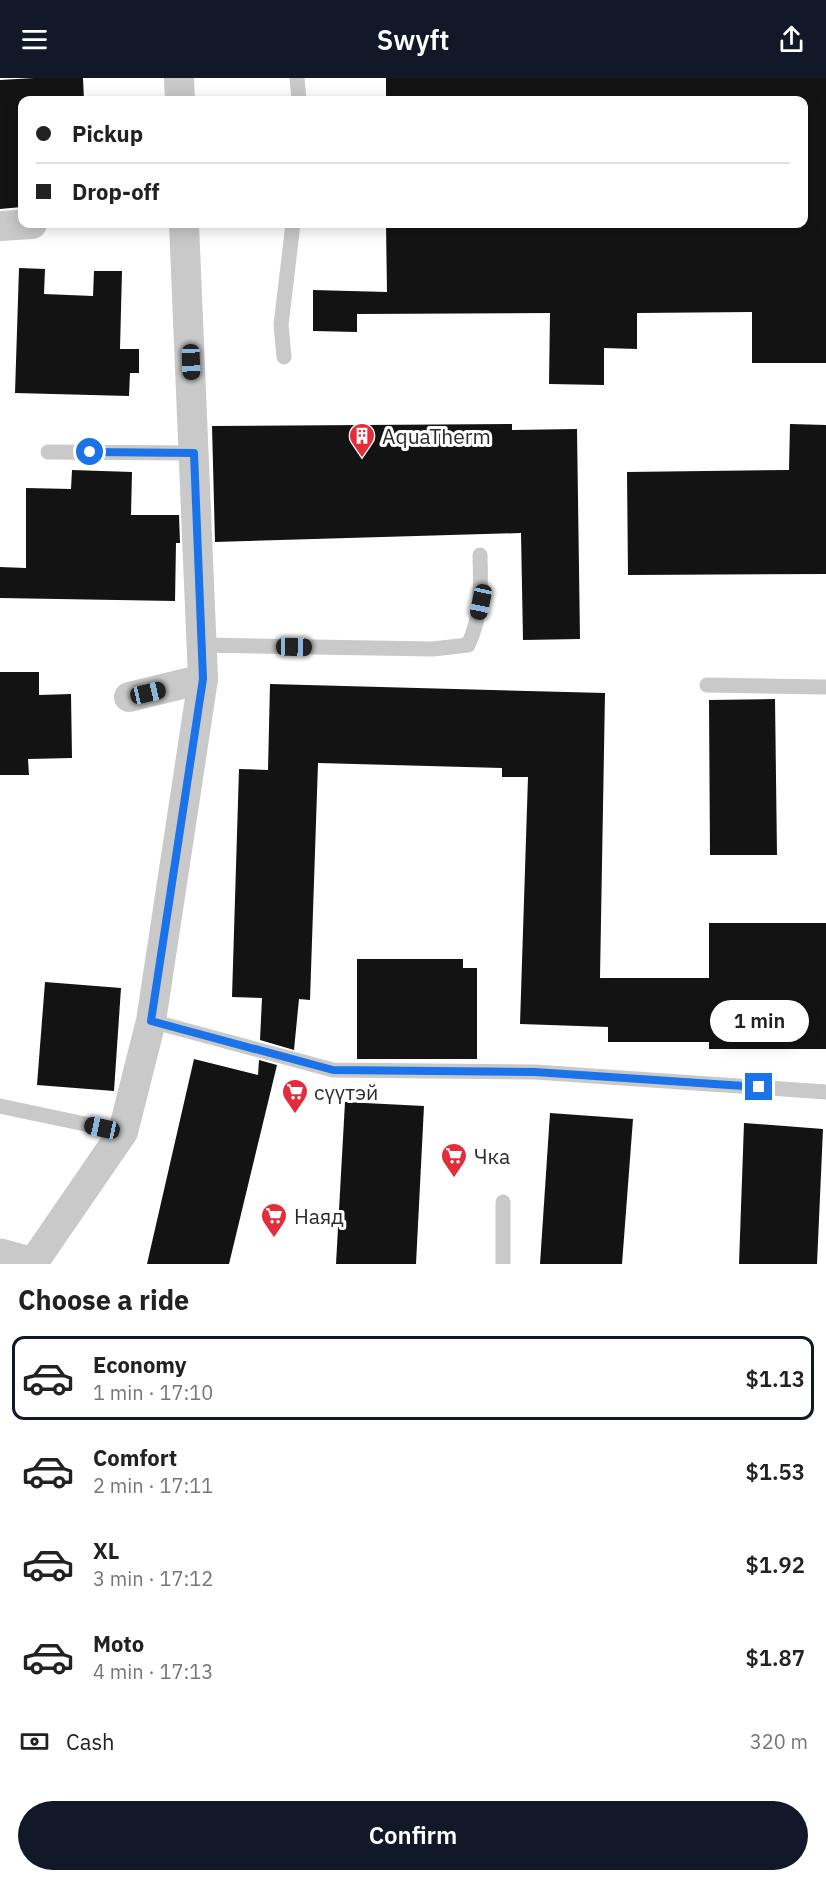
<!DOCTYPE html>
<html lang="en">
<head>
<meta charset="utf-8">
<style>
	body { margin:0; font-family:"IBM Plex Sans",sans-serif; background:#f6f6f6; color:#222; height:100vh; display:flex; flex-direction:column; font-size:22px; white-space:nowrap }
	* { box-sizing:border-box; margin:0 }
	p { font-size:20px; color:#767676 }
	.icon { flex:none; width:33px; height:33px; fill:none; stroke:currentColor; stroke-width:2; stroke-linecap:round; stroke-linejoin:round }
	.map { position:relative; height:1186px; overflow:hidden }
	.side { display:flex; flex-direction:column; background:#fff; flex:1 }
	.side>* { flex:none }
	.banner { position:absolute; left:18px; top:18px; width:790px; height:132px; border-radius:12px; box-shadow:0 3px 15px #0003; display:grid; align-content:center; height:132px; padding:0 18px; background:#fff }
	.end { position:absolute; width:27px; height:27px; margin:-14px; border:8px solid #1a73e8; background:#fff; box-shadow:0 0 0 3px #fff }
	.from { border-radius:50% }
	.bubble { position:absolute; height:42px; border-radius:21px; background:#fff; box-shadow:0 3px 15px #0003; font-size:20px; font-weight:600; line-height:42px; text-align:center }
	.car { position:absolute; width:18px; height:36px; margin:-18px -9px; border-radius:8px; box-shadow:0 0 4px 2px #0007; background:linear-gradient(#222 24%,#8ab4d8 0 40%,#222 0 76%,#8ab4d8 0 86%,#222 0) }
	.banner b { display:flex; align-items:center; gap:21px; height:57px; font-size:22px }
	.banner b+b { border-top:2px solid #e0e0e0 }
	.banner i { width:15px; height:15px; background:#222 }
	ul { padding:0; list-style:none }
	li { display:flex; align-items:center; gap:18px; height:84px; margin:0 12px 9px; padding:0 6px; border:3px solid transparent; border-radius:12px }
	li div { flex:1 }
	li b { display:block; font-size:22px }
	li em { font-style:normal; font-weight:600 }
	li.on { border-color:#111827 }
	li>.icon { width:54px; height:54px; stroke-width:1.5 }
	h2 { padding:0 18px; font-size:27px; line-height:72px }
	.pay { display:flex; align-items:center; gap:15px; height:66px; padding:0 18px; font-size:22px }
	.pay p { margin-inline-start:auto }
	.cta { display:flex; gap:12px; margin-top:auto; padding:12px 18px }
	.cta a { flex:1; height:69px; border-radius:36px; background:#111827; color:#fff; font-size:24px; font-weight:600; line-height:69px; text-align:center }
	header { display:flex; justify-content:space-between; align-items:center; height:78px; padding:0 18px; background:#111827; color:#fff; font-size:27px; font-weight:600 }
	.map>svg:first-child { display:block }
	.building { fill:#131313 }
	.lines { fill:none; stroke-linecap:round; stroke-linejoin:round }
	.service { stroke:#c9c9c9; stroke-width:15 }
	.minor { stroke:#c9c9c9; stroke-width:30 }
	.tertiary { stroke:#c9c9c9; stroke-width:33 }
	.route { stroke:#1a73e8; stroke-width:8 }
	.labels { text-anchor:middle; dominant-baseline:central; stroke-width:6; stroke-linejoin:round; paint-order:stroke }
	.poi-label { font-size:21px; fill:#2c2c2c; stroke:#fff; text-anchor:start }
</style>
</head>
<body>
<header><svg class="icon" aria-label="menu" viewBox="0 0 24 24"><path d="M4 6h16M4 12h16M4 18h16"/></svg>Swyft<svg class="icon" aria-label="share" viewBox="0 0 24 24"><path d="M12 15V3M7 8l5-5 5 5M5 13v7h14v-7"/></svg></header>
<div class="map">
<svg width="826" height="1186" viewBox="0 0 826 1186">
	<rect width="100%" height="100%" fill="#fff"/>
	<!-- building -->
	<g class="building">
		<polygon points="34,0 83,0 84,22 22,22 22,129 0,131 0,2"/>
		<polygon points="386,0 826,0 826,285 752,285 752,234 637,235 637,271 604,270 604,307 549,306 550,235 357,236 357,254 313,253 313,212 387,214 386,146 804,146 804,22 386,22"/>
		<polygon points="19,190 45,191 44,216 93,218 94,193 122,193 120,271 139,271 139,295 130,295 129,318 15,315"/>
		<polygon points="512,346 512,352 577,351 580,561 523,562 521,455 215,464 212,348"/>
		<polygon points="790,346 826,347 826,496 628,497 627,394 789,392"/>
		<polygon points="72,392 132,394 131,437 179,437 180,465 176,465 175,523 0,520 0,489 26,490 26,410 71,411"/>
		<polygon points="0,594 39,594 39,617 71,616 72,680 28,681 29,697 0,697"/>
		<polygon points="270,606 605,615 600,900 709,900 709,845 826,845 826,971 709,971 709,964 608,964 608,949 520,946 528,699 502,699 502,690 318,685 310,922 299,921 294,972 260,962 262,920 232,919 239,691 268,692"/>
		<polygon points="775,621 777,777 710,777 709,622"/>
		<polygon points="357,881 463,881 463,890 477,890 477,981 357,981"/>
		<polygon points="45,904 121,910 114,1013 37,1007"/>
		<polygon points="194,981 258,997 259,982 277,987 229,1186 147,1186"/>
		<polygon points="345,1024 424,1028 416,1186 336,1186"/>
		<polygon points="550,1035 633,1041 622,1186 540,1186"/>
		<polygon points="744,1045 823,1051 817,1186 739,1186"/>
	</g>
	<g class="lines">
		<!-- service -->
		<g class="service">
			<polyline points="297,0 299,22"/>
			<polyline points="284,279 281,247 293,146"/>
			<polyline points="48,374 194,375"/>
			<path d="M201,567L433,571L468,567C482,538 481,509 480,477"/>
			<polyline points="707,607 826,609"/>
			<polyline points="151,943 333,992 535,994 826,1014"/>
			<polyline points="0,1028 123,1054"/>
			<polyline points="503,1186 503,1124"/>
		</g>
		<!-- minor -->
		<g class="minor">
			<polyline points="179,0 180,22"/>
			<polyline points="0,148 32,146"/>
			<polyline points="129,619 203,601"/>
			<polyline points="33,1185 123,1054 151,943 203,601 184,146"/>
		</g>
		<!-- tertiary -->
		<polyline class="tertiary" points="0,1177 33,1186"/>
	</g>
	<g class="lines">
		<!-- route -->
		<polyline class="route" points="90,374 194,375 203,601 151,943 333,992 535,994 759,1009"/>
	</g>
	<!-- icons -->
	<defs>
		<symbol id="building-pin" viewBox="-11 -11 22 30"><path d="M0 17L-7.5 6A9.5 9.5 0 1 1 7.5 6Z" fill="#e52c3a" stroke="#fff"/><path d="M-4-6H4V6H1V3H-1V6H-4ZM-2.5-4.3h1.7v1.8h-1.7ZM.8-4.3h1.7v1.8H.8ZM-2.5-1h1.7V.8h-1.7ZM.8-1h1.7V.8H.8Z" fill="#fff"/></symbol>
		<symbol id="supermarket-pin" viewBox="-11 -11 22 30"><path d="M0 17L-7.5 6A9.5 9.5 0 1 1 7.5 6Z" fill="#e52c3a" stroke="#fff"/><path d="M-6-5.5h2.5l.6 2H6L4.5 2H-2.5L-4.4-4H-6ZM-1.5 3.2a1.3 1.3 0 1 0 .1 0ZM3 3.2a1.3 1.3 0 1 0 .1 0Z" fill="#fff"/></symbol>
	</defs>
	<g fill-rule="evenodd">
		<use href="#building-pin" x="347" y="343" width="30" height="40"/>
		<use href="#supermarket-pin" x="280" y="999" width="30" height="40"/>
		<use href="#supermarket-pin" x="439" y="1063" width="30" height="40"/>
		<use href="#supermarket-pin" x="259" y="1123" width="30" height="40"/>
	</g>
	<g class="labels">
		<!-- poi labels -->
		<g class="poi-label">
			<text x="382" y="358">AquaTherm</text>
			<text x="314" y="1014">сүүтэй</text>
			<text x="474" y="1078">Чка</text>
			<text x="294" y="1138">Наяд</text>
		</g>
	</g>
</svg>
<i class="end from" style="left:90px;top:374px"></i>
<i class="end" style="left:759px;top:1009px"></i>
<div class="bubble" style="left:710px;top:922px;width:99px">1 min</div>
<i class="car" style="left:191px;top:284px;rotate:178deg"></i>
<i class="car" style="left:481px;top:524px;rotate:192deg"></i>
<i class="car" style="left:294px;top:569px;rotate:91deg"></i>
<i class="car" style="left:148px;top:615px;rotate:77deg"></i>
<i class="car" style="left:102px;top:1050px;rotate:282deg"></i>
<div class="banner">
<b><i class="from"></i>Pickup</b>
<b><i></i>Drop-off</b>
</div>
</div>
<section class="side">
<h2>Choose a ride</h2>
<ul>
<li class="on"><svg class="icon" aria-label="car" viewBox="0 0 24 24"><path d="M5 17H2v-5l4-1 3-4h7l3 4 3 1v5h-3M9 17h6M6 11h13"/><circle cx="7" cy="17" r="2"/><circle cx="17" cy="17" r="2"/></svg><div><b>Economy</b><p>1 min · 17:10</p></div><em>$1.13</em></li>
<li><svg class="icon" aria-label="car" viewBox="0 0 24 24"><path d="M5 17H2v-5l4-1 3-4h7l3 4 3 1v5h-3M9 17h6M6 11h13"/><circle cx="7" cy="17" r="2"/><circle cx="17" cy="17" r="2"/></svg><div><b>Comfort</b><p>2 min · 17:11</p></div><em>$1.53</em></li>
<li><svg class="icon" aria-label="car" viewBox="0 0 24 24"><path d="M5 17H2v-5l4-1 3-4h7l3 4 3 1v5h-3M9 17h6M6 11h13"/><circle cx="7" cy="17" r="2"/><circle cx="17" cy="17" r="2"/></svg><div><b>XL</b><p>3 min · 17:12</p></div><em>$1.92</em></li>
<li><svg class="icon" aria-label="car" viewBox="0 0 24 24"><path d="M5 17H2v-5l4-1 3-4h7l3 4 3 1v5h-3M9 17h6M6 11h13"/><circle cx="7" cy="17" r="2"/><circle cx="17" cy="17" r="2"/></svg><div><b>Moto</b><p>4 min · 17:13</p></div><em>$1.87</em></li>
</ul>
<div class="pay"><svg class="icon" aria-label="cash" viewBox="0 0 24 24"><path d="M3 7h18v10H3z"/><circle cx="12" cy="12" r="2"/></svg>Cash<p>320 m</p></div>
<div class="cta"><a>Confirm</a></div>
</section>
</body>
</html>
